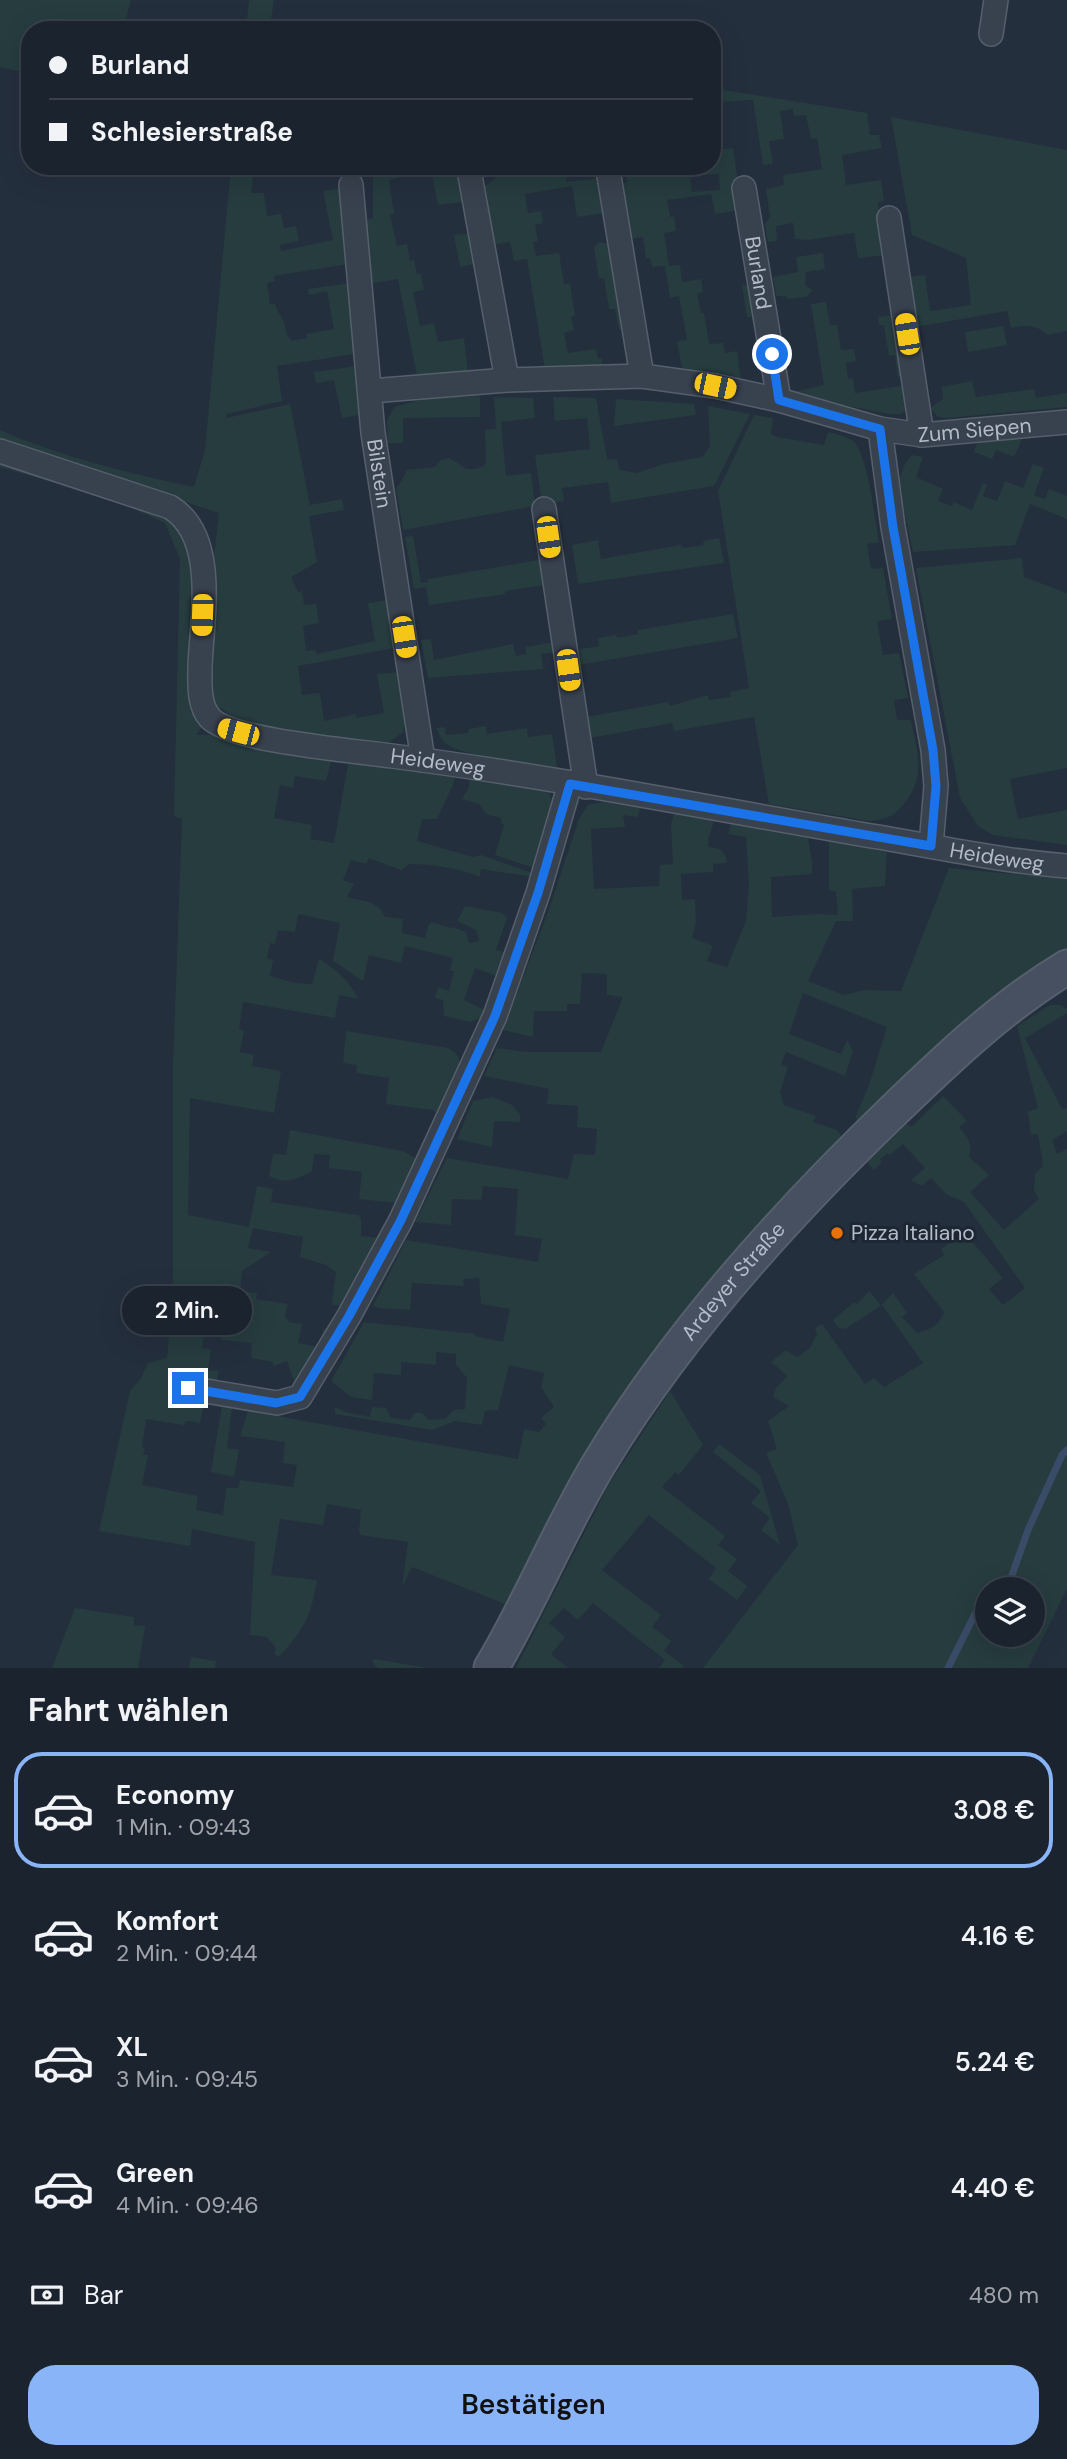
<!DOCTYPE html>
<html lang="de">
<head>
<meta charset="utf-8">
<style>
	body { margin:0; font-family:"DM Sans",sans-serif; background:#242b36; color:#f1f3f6; height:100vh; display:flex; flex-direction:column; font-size:26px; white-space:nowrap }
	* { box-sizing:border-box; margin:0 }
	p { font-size:23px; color:#a0a4aa }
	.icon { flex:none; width:38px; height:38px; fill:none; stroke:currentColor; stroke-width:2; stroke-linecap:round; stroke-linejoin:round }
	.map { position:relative; height:1668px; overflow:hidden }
	.sheet { display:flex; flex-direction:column; background:#1b232e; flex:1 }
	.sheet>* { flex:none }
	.top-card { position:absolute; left:21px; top:21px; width:700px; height:154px; border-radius:28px; box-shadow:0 7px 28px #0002,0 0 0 2px #39404a; display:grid; align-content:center; height:154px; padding:0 28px; background:#1b232e }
	.buttons { position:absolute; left:975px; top:1577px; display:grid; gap:14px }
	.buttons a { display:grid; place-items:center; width:70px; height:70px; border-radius:50%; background:#1b232e; box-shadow:0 7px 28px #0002,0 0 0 2px #39404a; font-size:35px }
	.end { position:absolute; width:32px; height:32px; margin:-16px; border:9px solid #1a73e8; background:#fff; box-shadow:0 0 0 4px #fff }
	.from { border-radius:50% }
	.bubble { position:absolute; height:49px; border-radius:24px; background:#1b232e; box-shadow:0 7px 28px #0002,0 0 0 2px #39404a; font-size:23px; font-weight:600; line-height:49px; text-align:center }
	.car { position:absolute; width:21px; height:42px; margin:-21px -10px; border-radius:9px; box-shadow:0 0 5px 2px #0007; background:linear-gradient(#f5c518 24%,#345 0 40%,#f5c518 0 76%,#345 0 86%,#f5c518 0) }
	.top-card b { display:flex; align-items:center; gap:24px; height:66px; font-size:26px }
	.top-card b+b { border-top:2px solid #39404a }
	.top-card i { width:18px; height:18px; background:#f1f3f6 }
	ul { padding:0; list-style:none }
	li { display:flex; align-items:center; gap:21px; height:116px; margin:0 14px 10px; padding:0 14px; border:4px solid transparent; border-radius:28px }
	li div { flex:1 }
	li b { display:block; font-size:26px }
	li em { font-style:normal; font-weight:600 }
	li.on { border-color:#8ab4f8 }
	li>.icon { width:63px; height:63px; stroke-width:1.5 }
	h2 { padding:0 28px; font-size:32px; line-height:84px }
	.pay { display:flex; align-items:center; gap:18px; height:77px; padding:0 28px; font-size:26px }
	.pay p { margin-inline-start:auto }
	.cta { display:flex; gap:14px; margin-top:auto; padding:14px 28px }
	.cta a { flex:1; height:80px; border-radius:28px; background:#8ab4f8; color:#111; font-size:28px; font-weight:600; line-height:80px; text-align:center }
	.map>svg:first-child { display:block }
	.green { fill:#263c3f; fill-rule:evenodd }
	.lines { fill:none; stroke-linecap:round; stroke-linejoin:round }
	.stream { stroke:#394c67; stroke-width:7 }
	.minor-casing { stroke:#565f6c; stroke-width:26 }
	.secondary-casing { stroke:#565f6c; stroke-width:37 }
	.minor { stroke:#38414e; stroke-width:23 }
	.secondary { stroke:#465061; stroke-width:33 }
	.route { stroke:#1a73e8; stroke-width:9 }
	.food-dot { fill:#e8710a; stroke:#1d2633; stroke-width:2.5 }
	.labels { text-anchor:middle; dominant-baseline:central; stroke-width:6; stroke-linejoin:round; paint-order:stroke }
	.street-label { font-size:21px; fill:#b4bcc9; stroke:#1d2633 }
	.poi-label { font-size:21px; fill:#b4bcc9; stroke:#1d2633; text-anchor:start }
</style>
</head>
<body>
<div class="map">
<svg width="1067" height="1668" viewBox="0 0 1067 1668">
	<rect width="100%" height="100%" fill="#242f3e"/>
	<!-- green -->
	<g class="green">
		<polygon points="0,0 131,0 123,30 30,30 30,74 0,67"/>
		<polygon points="249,0 274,0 271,21 335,30 246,30"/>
		<polygon points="712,88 867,113 870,135 879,135 882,148 842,155 846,185 881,180 884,201 878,202 885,255 858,258 854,233 808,240 795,239 793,223 776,226 777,241 768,242 765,224 770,217 766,189 784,185 783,175 822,169 817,138 811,139 806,115 794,116 793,109 780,111 784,139 769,141 773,164 763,165 753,100 719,102 722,117 712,119"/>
		<path d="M891,117L1067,150V331L1047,335C1037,324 1025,325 1011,328L1007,311L916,327L908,277L925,275L930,311L971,305L966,258L912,235Z"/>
		<path d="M733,148L742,210L715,214L711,194L667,200L670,217L674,216L676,231L664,233L669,266L680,265L682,282L701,279L703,292L697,294L701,313H704L709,344L723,343L725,353L737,351L741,383L683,373L677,341L687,340L679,296L670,298L665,266L652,267L650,258H646L643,237L627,239L619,186L627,182L624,166H712V151ZM719,174L720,190L692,192L690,176Z"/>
		<path d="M231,166H266L267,169L254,170L251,193H264L267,216L281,214L284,228L296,226L299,241L280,245L281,251L333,240L323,191L341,188L348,264L274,276L275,281L267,283L270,304H275C277,311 280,314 283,320C287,329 284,334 292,341L307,338L306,334L334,329L327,291L309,295L308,289L350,283L354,354L277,366L282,401L227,414L226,418L290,404L310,505L342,499L344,510L309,516L317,562L291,577L298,592L302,591L304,605L316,604L319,623L303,626L306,651L315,650L317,654L375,641L368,603L389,600L394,648L298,666L302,695L320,693L324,721L356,714V718L384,713L377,674L400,672L405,719L403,732L386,745L314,739L237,721L221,708L209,717L196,735H211L234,741L332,757L326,781L295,776L293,788L280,785L274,818L312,825L310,839L334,843L349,759L456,773L453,785L437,819H422L417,841L473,857L481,855L535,874L534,877L481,869L480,877C458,868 433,864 410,864L401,870L369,858L366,864L351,860L343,880L354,884L347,897C363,902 377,899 385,917L403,919L402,933L425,938L428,926L432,922L450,928L453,927L466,932L469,943L479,941L476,930L457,921L465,906L502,913L507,918L496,950L508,953L499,977L475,968L464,1000L485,1010L481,1018L470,1022L444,1016L443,1000L435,998L438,987L449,991L454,971H450L453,958L405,946L401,963L369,955L363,981C351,975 344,966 333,961L340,923L298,914L295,932L278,930L275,944L270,943L267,958L273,960L270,976C288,980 292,984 312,984L319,959C337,970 349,980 358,999L339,995L335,1018L243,1002L239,1029L244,1031L240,1052L254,1055L252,1066L281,1071L274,1113L190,1098L188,1215L249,1227L257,1186L273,1189L271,1202L358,1215L361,1219V1236L380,1238L346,1306L333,1305L332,1302L336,1272L326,1265L300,1257L303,1237L253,1228L248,1248L271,1252L242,1271L240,1291L257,1293L256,1299L288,1304L285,1316L289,1322L302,1324L298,1343L319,1347L324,1328L333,1330L300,1377L294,1381L287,1361L273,1366V1362L251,1358L252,1343L221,1340L222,1331L205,1329L202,1348L211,1349L208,1370L218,1371L217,1382L190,1377L185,1400L204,1403L200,1423L186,1421L184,1425L146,1419L142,1447L145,1448L143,1455H148L142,1485L198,1496L196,1510L223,1515L226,1488H238L240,1480L293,1487L297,1465L283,1463L285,1442L240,1436L248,1411L518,1459L524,1429L539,1432L546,1424L541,1418L554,1407L541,1387L544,1373L509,1365L498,1410L485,1411L482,1425L455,1421L432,1430L335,1414V1407L346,1412L370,1417L372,1407L386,1408L391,1418L410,1420L415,1413H422L429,1420L445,1419L454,1410L465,1409L467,1378L456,1365V1354L436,1352V1365L401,1362V1375L374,1373L372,1400L351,1397L331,1381L364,1322L475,1334V1336L503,1342L510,1309L481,1304L479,1278L463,1279L464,1286L412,1283L410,1310L379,1308L373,1306L406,1240L538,1262L542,1239L515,1235L518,1189L483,1186L481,1200L452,1199L451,1225L415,1222L447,1158L568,1179L574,1154L595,1155L597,1129L577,1127L578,1106L547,1104L549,1089L484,1076L497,1048L526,1052H601L623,997L607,995V974L582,973L580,1004H567V1011H534L533,1037L503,1030L548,912L579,819L588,805L603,802L640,808L638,817L623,815L625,827L591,829L594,889L659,886L660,865L673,864L671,824L674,813L714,821L708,839L709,847C720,848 726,851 727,863L713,864V872L681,874L682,900L695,899L696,922L692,938L713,946L707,961L727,967L746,921L749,885L746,837L728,834L731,823L808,838L812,861V874L771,877L772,917L817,914L838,915L836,892L829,890V841L887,852L885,886L852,889L853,921H836L808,981L844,995L864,990L901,991L949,868L1067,879V950L1030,974L861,1123L855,1118L869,1085L887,1027L803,993L789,1034L841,1054L847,1040L853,1051L845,1076L786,1052L781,1064L788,1067L780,1092L784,1105L816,1116L813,1122L837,1130L842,1137L838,1145L510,1606L412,1567L402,1587L408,1542L360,1535L359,1531L361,1510L327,1504L323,1525L280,1519L271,1575L317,1580C311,1617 304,1629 279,1657L274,1654L276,1648L267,1637L250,1635L255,1542L192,1529L190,1546L99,1531L130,1391L141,1378L148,1363L167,1358L173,1283V1067L182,819L174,816L180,559L165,523L114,500L0,467V430C62,457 128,473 194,487L205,450ZM180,500L219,513L199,690L187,679L192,555L180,530L169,518Z"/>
		<polygon points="373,166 418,166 407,169 408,176 389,180 394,214 390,215 397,246 407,244 410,261 414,260 417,274 421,274 424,290 413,292 420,326 434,323 438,342 464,338 468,373 417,376 398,279 368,284 365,220 373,218"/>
		<polygon points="522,166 579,166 566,168 567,182 598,178 604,213 577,217 572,186 525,194 528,213 541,211 543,223 535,225 538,241 533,242 536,256 559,253 564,284 570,284 575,316 571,317 574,330 564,333 568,353 596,349 598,359 602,358 602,370 545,370 527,259 514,261 510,242 490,245 480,190 503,172 522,172"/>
		<polygon points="460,175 465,202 438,205 432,176"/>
		<polygon points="472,233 478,263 460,267 454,235"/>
		<polygon points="600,242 609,244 625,329 619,330 615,309 609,309 604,278 599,279 594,247"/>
		<polygon points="823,253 825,269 806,272 805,285 813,290 806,297 787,299 786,296 776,296 773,277 798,272 796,257"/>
		<polygon points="753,284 763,347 758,348 752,317 747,317 742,285"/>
		<polygon points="826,302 830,325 837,325 841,350 854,349 856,361 846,363 848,379 853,378 855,393 906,385 908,409 901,414 890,414 797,396 793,392 824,385 811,304"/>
		<polygon points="896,315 905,376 898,377 895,355 889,356 884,325 879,325 878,317"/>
		<polygon points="1003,326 1007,345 968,352 965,332"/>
		<polygon points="357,366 359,415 342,418 334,380 316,383 314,372"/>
		<polygon points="972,381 976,397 1034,389 1036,398 1067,393 1067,407 947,418 938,417 930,408 943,399 942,387"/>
		<polygon points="480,396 480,417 403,418 403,443 388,443 387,421 394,407 427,398"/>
		<path d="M494,397L533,398L535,418L501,422L506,476L531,473L535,506L403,530L396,488L401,482L407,470L435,467L441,460L449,458C465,466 463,474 484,466L486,462L485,430L496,429Z"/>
		<polygon points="553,397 596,398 607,459 617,460 620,470 637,473 663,464 702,457 710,446 708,406 750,414 714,486 611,503 608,482 562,488 564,501 542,505 535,455 590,449 587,418 555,421"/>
		<polygon points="616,399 694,404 696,415 614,426"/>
		<path d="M754,415L773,418L771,434L777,437L824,445L828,432C836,434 846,436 853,441C868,454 875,521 879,542L867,544L871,569L883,568L892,619L877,621L883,655L899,653L908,698L894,700L897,720H911C917,752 927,777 903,805C893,817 885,820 869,821L769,804L754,717L674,731L672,723L590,738L587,717L668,702L670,706L708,695L709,700L731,697L730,692L749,688L718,491Z"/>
		<polygon points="1022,439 1014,457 996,450 992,459 974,452 977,443"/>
		<polygon points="912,455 923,457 916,477 943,489 938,501 952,506 954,502 972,510 983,483 987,485 983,496 997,501 1005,481 1023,488 1033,464 1044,468 1034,495 1045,499 1049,489 1067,496 1067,519 1030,504 1015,545 913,552 898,482 905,464"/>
		<polygon points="413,536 421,583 428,582 428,579 539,560 544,585 505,591 505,594 429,605 426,587 414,589 405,537"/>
		<polygon points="719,538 724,563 578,584 572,545 598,540 601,559 681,545 682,548 704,545 703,541"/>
		<polygon points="1022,558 1024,577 1067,593 1067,768 1010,779 1018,819 1067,810 1067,845 993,835 978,826 960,798 916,568"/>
		<polygon points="733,614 738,638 578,665 576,650 599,646 598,638 616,635 617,638 638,634 638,630"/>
		<polygon points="431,639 434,660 513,644 516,656 526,654 526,647 554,642 556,652 541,654 543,669 428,678 421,640"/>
		<path d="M486,726L487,734L527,728L528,737L552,734L557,767C533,763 466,757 448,745C442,741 439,734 436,728L445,727L446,735L468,733L469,729Z"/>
		<polygon points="470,776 541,789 549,793 554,806 537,869 495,855 504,825 502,824 501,818 486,814 479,804 462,799 469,787"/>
		<path d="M1050,1005H1061L1067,1009V1013L1025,1038L1062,1109L1067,1108V1131L1052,1140L1057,1154L1067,1149V1589L1028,1668H703L798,1545L788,1504L766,1453L777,1449L768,1421L789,1406L773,1397L776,1388L787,1376L771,1362L786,1350L797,1357L810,1348L817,1334L815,1328L822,1324L865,1384L874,1378L884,1387L923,1363L882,1305L845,1329L838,1328L833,1320L854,1302L857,1304L869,1291L881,1305L893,1293L907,1313L902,1317L917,1333C931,1329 939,1326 944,1312L914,1274L944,1255L941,1249L964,1232L1003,1278L989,1289L1003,1305L1025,1288L964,1202L946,1194L931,1178L922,1186L911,1180L925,1168L903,1144L890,1155L888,1153L880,1159L882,1162L874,1170L866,1161L906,1123L911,1127L943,1096L967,1121L959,1127C968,1138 973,1143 969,1157L989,1175L970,1192L1004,1230L1039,1199L1034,1190L1035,1174L1043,1166L1038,1134L1031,1135L1028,1112L1038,1108L1017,1026ZM987,1589H1032V1634H987Z"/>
		<path d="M346,1031L448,1048C451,1051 455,1052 457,1055C466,1068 446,1103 440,1116L433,1110L386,1104L389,1078L356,1073L357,1065L343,1063Z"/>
		<polygon points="492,1097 512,1105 520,1114 520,1122 494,1121 492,1147 457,1139 473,1101"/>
		<path d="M290,1130L403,1151L415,1158L417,1165L397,1203L359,1199L362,1172L329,1168L330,1155L314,1154L312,1171C297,1179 287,1185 269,1176L273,1154L286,1155Z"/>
		<polygon points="670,1391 703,1445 679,1475 675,1472 662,1487 725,1536 718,1545 737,1559 728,1571 747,1586 737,1600 709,1579 716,1568 649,1515 602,1570 661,1615 652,1627 671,1641 664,1651 684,1666 682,1668 659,1668 665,1660 593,1603 578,1620 564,1608 549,1623 565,1637 551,1654 568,1668 516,1668 609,1484"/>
		<polygon points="222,1406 232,1408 227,1448 239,1450 234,1477 211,1472"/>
		<polygon points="719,1444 760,1475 780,1545 761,1530 770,1518 751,1503 761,1491 713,1452"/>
		<polygon points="75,1608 134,1617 134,1625 145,1626 138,1668 52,1668"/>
		<polygon points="191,1657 216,1661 215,1668 189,1668"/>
		<polygon points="374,1659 428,1668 378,1668 372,1662"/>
	</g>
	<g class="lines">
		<!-- stream -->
		<g class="stream">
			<polyline points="1000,1589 1011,1578 1028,1530 1062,1455 1067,1450"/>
			<polyline points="948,1668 975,1614 987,1602"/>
		</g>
		<defs>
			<g id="minor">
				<polyline points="991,34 996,0"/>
				<polyline points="469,170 507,380"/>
				<polyline points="609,176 642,376"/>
				<path id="s1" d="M351,185L373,433L423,760"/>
				<path id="s2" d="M744,188L779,400"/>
				<polyline points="889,218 922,435"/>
				<path id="s3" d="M371,391L507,380L642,376L715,386L779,400L880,429L922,435L1067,422"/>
				<polyline points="880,429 893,527 933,750 936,786 931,846"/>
				<path id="s4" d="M0,451L170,507C218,536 202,617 200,666C200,682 198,705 210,718C231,741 357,751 392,756C549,776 704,807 860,834C928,845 999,861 1067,866"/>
				<polyline points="544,509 586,787"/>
				<polyline points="188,1388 277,1403 300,1397 349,1316 401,1220 495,1016 538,893 570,784"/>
			</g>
			<g id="secondary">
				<path id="s5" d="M491,1668C531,1601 560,1528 600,1462C678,1333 784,1216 892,1112C947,1059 1001,1007 1067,967"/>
			</g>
		</defs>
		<!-- minor casing -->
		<use href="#minor" class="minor-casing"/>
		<!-- secondary casing -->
		<use href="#secondary" class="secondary-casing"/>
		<!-- minor -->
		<use href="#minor" class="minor"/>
		<!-- secondary -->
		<use href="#secondary" class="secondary"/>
	</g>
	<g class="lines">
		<!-- route -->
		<polyline class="route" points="188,1388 276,1403 300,1397 349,1316 401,1220 495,1016 538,893 570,784 931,846 936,786 933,750 893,527 880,429 779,400 772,354"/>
	</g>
	<!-- markers -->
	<circle class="food-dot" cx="837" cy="1233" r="7"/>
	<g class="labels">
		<!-- street labels -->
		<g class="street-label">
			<text stroke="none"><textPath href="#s2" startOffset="86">Burland</textPath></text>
			<text stroke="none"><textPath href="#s3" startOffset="611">Zum Siepen</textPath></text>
			<text stroke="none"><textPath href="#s1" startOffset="290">Bilstein</textPath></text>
			<text stroke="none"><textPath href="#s4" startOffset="637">Heideweg</textPath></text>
			<text stroke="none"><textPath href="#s4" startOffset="1204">Heideweg</textPath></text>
			<text stroke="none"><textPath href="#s5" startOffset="458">Ardeyer Straße</textPath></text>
		</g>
		<!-- poi labels -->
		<g class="poi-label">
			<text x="851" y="1233">Pizza Italiano</text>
		</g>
	</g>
</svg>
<div class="buttons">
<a><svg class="icon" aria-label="layers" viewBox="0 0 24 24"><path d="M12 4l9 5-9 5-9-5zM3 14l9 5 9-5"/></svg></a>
</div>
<i class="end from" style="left:772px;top:354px"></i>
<i class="end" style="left:188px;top:1388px"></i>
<div class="bubble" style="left:122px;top:1286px;width:130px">2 Min.</div>
<i class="car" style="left:907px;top:334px;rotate:351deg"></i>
<i class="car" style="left:715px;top:386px;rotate:102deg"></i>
<i class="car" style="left:548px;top:537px;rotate:172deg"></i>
<i class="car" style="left:202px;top:615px;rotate:182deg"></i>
<i class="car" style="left:404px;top:637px;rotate:171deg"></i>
<i class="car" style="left:568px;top:670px;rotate:172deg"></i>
<i class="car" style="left:238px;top:732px;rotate:285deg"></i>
<div class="top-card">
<b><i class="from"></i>Burland</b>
<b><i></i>Schlesierstraße</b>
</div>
</div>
<section class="sheet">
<h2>Fahrt wählen</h2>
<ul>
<li class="on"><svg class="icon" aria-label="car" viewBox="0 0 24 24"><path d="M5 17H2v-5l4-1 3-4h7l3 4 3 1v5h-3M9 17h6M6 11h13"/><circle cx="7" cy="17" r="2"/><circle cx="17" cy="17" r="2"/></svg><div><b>Economy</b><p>1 Min. · 09:43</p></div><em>3.08 €</em></li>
<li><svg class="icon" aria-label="car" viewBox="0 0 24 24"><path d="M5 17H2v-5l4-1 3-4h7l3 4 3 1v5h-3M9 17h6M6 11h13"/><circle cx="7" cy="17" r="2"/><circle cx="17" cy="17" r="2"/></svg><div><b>Komfort</b><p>2 Min. · 09:44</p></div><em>4.16 €</em></li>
<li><svg class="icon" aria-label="car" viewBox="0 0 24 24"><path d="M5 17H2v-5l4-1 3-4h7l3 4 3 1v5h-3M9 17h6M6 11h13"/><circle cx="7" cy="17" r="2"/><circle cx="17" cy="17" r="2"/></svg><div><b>XL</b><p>3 Min. · 09:45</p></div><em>5.24 €</em></li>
<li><svg class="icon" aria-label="car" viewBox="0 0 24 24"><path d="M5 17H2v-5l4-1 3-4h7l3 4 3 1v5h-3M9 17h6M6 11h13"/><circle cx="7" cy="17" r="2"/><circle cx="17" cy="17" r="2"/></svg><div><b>Green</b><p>4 Min. · 09:46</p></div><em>4.40 €</em></li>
</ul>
<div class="pay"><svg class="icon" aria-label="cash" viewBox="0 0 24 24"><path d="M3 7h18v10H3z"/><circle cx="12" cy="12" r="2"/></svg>Bar<p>480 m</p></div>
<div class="cta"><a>Bestätigen</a></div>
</section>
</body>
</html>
